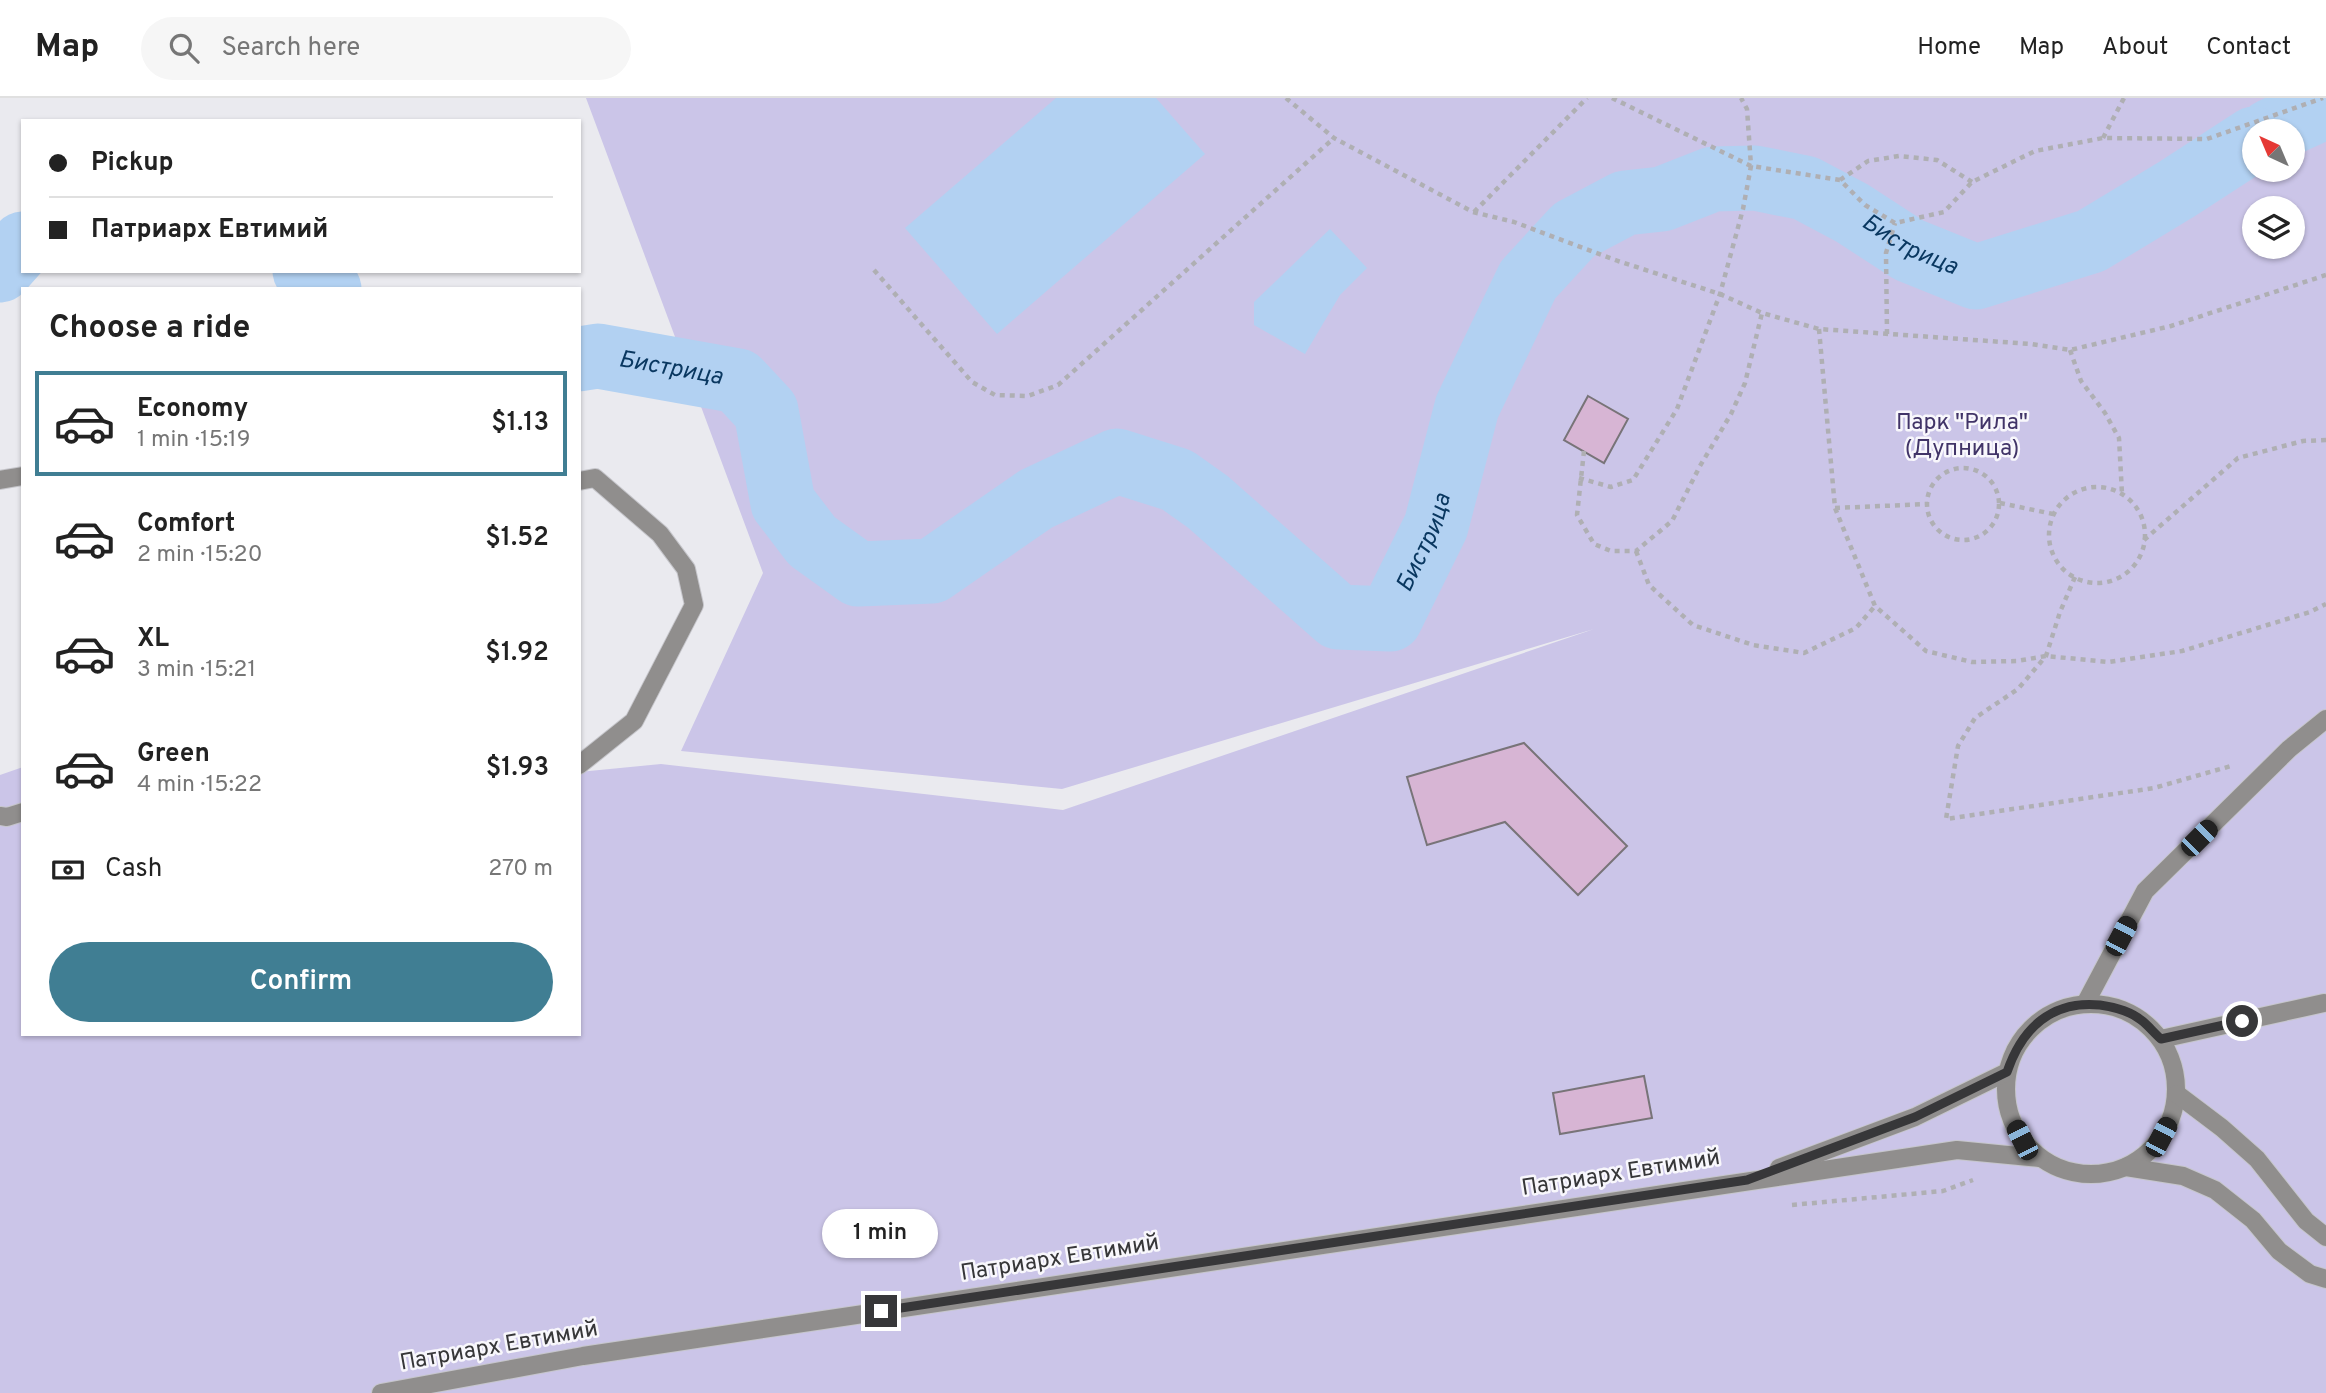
<!DOCTYPE html>
<html lang="en">
<head>
<meta charset="utf-8">
<style>
	body { margin:0; font-family:Overpass,sans-serif; background:#f6f6f6; color:#222; height:100vh; display:flex; flex-direction:column; font-size:26px; white-space:nowrap }
	* { box-sizing:border-box; margin:0 }
	p { font-size:23px; color:#767676 }
	.icon { flex:none; width:38px; height:38px; fill:none; stroke:currentColor; stroke-width:2; stroke-linecap:round; stroke-linejoin:round }
	.map { position:relative; flex:1; overflow:hidden }
	.panel { position:absolute; left:21px; top:189px; width:560px; height:749px; display:flex; flex-direction:column; background:#fff; border-radius:0px; box-shadow:0 2px 5px #0004 }
	.panel>* { flex:none }
	.banner { position:absolute; left:21px; top:21px; width:560px; height:154px; border-radius:0px; box-shadow:0 2px 5px #0004; display:grid; align-content:center; height:154px; padding:0 28px; background:#fff }
	.needle { width:46px; rotate:316deg }
	.buttons { position:absolute; left:2242px; top:21px; display:grid; gap:14px }
	.buttons a { display:grid; place-items:center; width:63px; height:63px; border-radius:50%; background:#fff; box-shadow:0 2px 5px #0004; font-size:35px }
	.end { position:absolute; width:32px; height:32px; margin:-16px; border:9px solid #373739; background:#fff; box-shadow:0 0 0 4px #fff }
	.from { border-radius:50% }
	.bubble { position:absolute; height:49px; border-radius:24px; background:#fff; box-shadow:0 2px 5px #0004; font-size:23px; font-weight:600; line-height:49px; text-align:center }
	.car { position:absolute; width:21px; height:42px; margin:-21px -10px; border-radius:9px; box-shadow:0 0 5px 2px #0007; background:linear-gradient(#222 24%,#8ab4d8 0 40%,#222 0 76%,#8ab4d8 0 86%,#222 0) }
	.banner b { display:flex; align-items:center; gap:24px; height:66px; font-size:26px }
	.banner b+b { border-top:2px solid #e0e0e0 }
	.banner i { width:18px; height:18px; background:#222 }
	ul { padding:0; list-style:none }
	li { display:flex; align-items:center; gap:21px; height:105px; margin:0 14px 10px; padding:0 14px; border:4px solid transparent; border-radius:0px }
	li div { flex:1 }
	li b { display:block; font-size:26px }
	li em { font-style:normal; font-weight:600 }
	li.on { border-color:#407e93 }
	li>.icon { width:63px; height:63px; stroke-width:1.5 }
	h2 { padding:0 28px; font-size:32px; line-height:84px }
	.pay { display:flex; align-items:center; gap:18px; height:77px; padding:0 28px; font-size:26px }
	.pay p { margin-inline-start:auto }
	.action { display:flex; gap:14px; margin-top:auto; padding:14px 28px }
	.action a { flex:1; height:80px; border-radius:42px; background:#407e93; color:#fff; font-size:28px; font-weight:600; line-height:80px; text-align:center }
	header { display:flex; align-items:center; gap:42px; box-sizing:border-box; height:98px; padding:0 35px; background:#fff; border-bottom:2px solid #e0e0e0 }
	header strong { font-size:33px }
	nav { display:flex; gap:38px; margin-inline-start:auto; font-size:24px }
	.search { width:490px; height:63px; background:#f6f6f6; display:flex; align-items:center; gap:18px; box-sizing:border-box; padding:0 24px; border-radius:38px; color:#767676; font-size:26px }
	.map>svg:first-child { display:block }
	.green { fill:#cbc5e8; fill-rule:evenodd }
	.water { fill:#b2d1f2 }
	.lines { fill:none; stroke-linecap:round; stroke-linejoin:round }
	.river { stroke:#b2d1f2; stroke-width:65 }
	.building { fill:#d7b5d4; stroke:#787478; stroke-width:2 }
	.minor-casing { stroke:#c6c6cb; stroke-width:20 }
	.path { stroke:#afafb3; stroke-width:4.5; stroke-dasharray:5 5; stroke-linecap:butt }
	.minor { stroke:#908e8d; stroke-width:18 }
	.route { stroke:#373739; stroke-width:9 }
	.labels { text-anchor:middle; dominant-baseline:central; stroke-width:5; stroke-linejoin:round; paint-order:stroke }
	.park-label { font-size:23px; fill:#413468; stroke:#f8f7fc }
	.street-label { font-size:23px; fill:#373739; stroke:#f8f7fc }
	.water-label { font-size:24px; font-style:italic; fill:#0a3861; stroke:#f8f7fc }
</style>
</head>
<body>
<header>
<strong>Map</strong>
<div class="search"><svg class="icon" aria-label="search" viewBox="0 0 24 24"><circle cx="10" cy="10" r="6"/><path d="M15 15l6 6"/></svg>Search here</div>
<nav><a>Home</a><a>Map</a><a>About</a><a>Contact</a></nav>
</header>
<div class="map">
<svg width="2326" height="1295" viewBox="0 0 2326 1295">
	<rect width="100%" height="100%" fill="#eaeaef"/>
	<!-- green -->
	<path class="green" d="M586,0H2326V1295H0V677L23,669V936H579V674L661,666L1063,712L1594,531L1062,691L681,653L763,475ZM2254,33H2292V72H2254ZM2254,110H2292V149H2254Z"/>
	<!-- water -->
	<g class="water">
		<polygon points="1056,0 1156,0 1205,56 997,236 905,130"/>
		<polygon points="1330,131 1367,170 1340,197 1305,256 1254,227 1254,204"/>
	</g>
	<g class="lines">
		<!-- river -->
		<g class="river">
			<polyline points="2271,33 2326,8"/>
			<polyline points="0,172 23,146"/>
			<polyline points="305,173 329,191"/>
			<path id="s1" d="M579,261L598,258L738,283L766,313L783,405L812,443L858,476L932,473L1036,401L1117,363L1177,382L1208,404L1338,519L1390,521L1436,428L1467,309L1528,182L1574,132L1625,105L1662,101L1713,81L1755,80L1805,90L1852,115L1909,152L1976,179L2091,143L2177,91L2254,41"/>
		</g>
	</g>
	<!-- building -->
	<g class="building">
		<polygon points="1588,298 1628,321 1604,365 1564,342"/>
		<polygon points="1524,645 1627,748 1578,797 1505,724 1427,747 1407,679"/>
		<polygon points="1644,978 1652,1020 1560,1036 1553,995"/>
	</g>
	<g class="lines">
		<defs>
			<g id="minor">
				<polyline points="0,382 23,378"/>
				<polyline points="579,383 595,380 660,436 686,471 694,507 634,623 579,667"/>
				<polyline points="0,718 7,719 23,714"/>
				<circle cx="2091" cy="991" r="85"/>
				<polyline points="2085,906 2145,793 2289,651 2326,621"/>
				<polyline points="2161,941 2324,905"/>
				<polyline points="2177,996 2222,1030 2257,1061 2306,1123 2326,1139"/>
				<polyline points="2126,1069 2183,1078 2215,1092 2253,1122 2279,1153 2310,1176 2326,1181"/>
				<polyline points="1779,1070 1915,1019 2007,974"/>
				<polyline points="381,1295 583,1258 1957,1052 2040,1060"/>
			</g>
		</defs>
		<!-- minor casing -->
		<use href="#minor" class="minor-casing"/>
		<!-- path -->
		<g class="path">
			<polyline points="1286,0 1334,40 1473,114 1514,124 1618,163 1720,196 1762,215 1819,231 2031,246 2070,252 2171,228 2326,177"/>
			<polyline points="1612,0 1751,68 1840,82 1865,107 1895,125 1944,114 1972,84 2035,53 2103,40 2207,41 2323,0"/>
			<polyline points="2103,40 2124,0"/>
			<polyline points="1840,82 1868,63 1899,58 1937,62 1972,84"/>
			<polyline points="1474,114 1587,0"/>
			<polyline points="874,172 972,284 995,297 1028,298 1058,287 1334,40"/>
			<polyline points="1819,231 1835,410 1875,508 1926,553 1972,564 2017,563 2046,558 2109,564 2182,553 2310,514 2326,506"/>
			<polyline points="1887,236 1886,155 1895,125"/>
			<polyline points="2070,252 2081,283 2105,315 2119,340 2122,396"/>
			<polyline points="1584,353 1577,417 1594,446 1611,453 1636,453 1672,423 1700,368 1731,316 1745,285 1762,215"/>
			<circle cx="1963" cy="406" r="36"/>
			<polyline points="1579,380 1611,389 1633,382 1677,311 1720,196 1743,111 1751,68 1747,11 1741,0"/>
			<circle cx="2097" cy="437" r="48"/>
			<polyline points="2000,405 2053,416"/>
			<polyline points="1835,410 1928,406"/>
			<polyline points="2144,442 2238,360 2303,343 2326,342"/>
			<polyline points="1636,453 1649,487 1693,527 1753,547 1804,555 1856,530 1875,508"/>
			<polyline points="2075,479 2060,514 2046,558 2018,591 1975,620 1958,648 1946,721 2154,690 2231,668"/>
			<polyline points="1792,1107 1943,1093 1973,1082"/>
		</g>
		<!-- minor -->
		<use href="#minor" class="minor"/>
	</g>
	<g class="lines">
		<!-- route -->
		<path class="route" d="M881,1213L1747,1082L1915,1019L2007,974C2022,930 2052,902 2100,907C2114,909 2130,913 2141,922C2148,927 2154,935 2161,941L2242,923"/>
	</g>
	<g class="labels">
		<!-- park labels -->
		<g class="park-label">
			<text x="1962" y="325">Парк "Рила"<tspan x="1962" dy="26">(Дупница)</tspan></text>
		</g>
		<!-- street labels -->
		<g class="street-label">
			<text transform="translate(1621 1076) rotate(-9)">Патриарх Евтимий</text>
			<text transform="translate(1060 1161) rotate(-9)">Патриарх Евтимий</text>
			<text transform="translate(499 1249) rotate(-10)">Патриарх Евтимий</text>
		</g>
		<!-- water labels -->
		<g class="water-label">
			<text stroke="none"><textPath href="#s1" startOffset="1815">Бистрица</textPath></text>
			<text stroke="none"><textPath href="#s1" startOffset="93">Бистрица</textPath></text>
			<text stroke="none"><textPath href="#s1" startOffset="1101">Бистрица</textPath></text>
		</g>
	</g>
</svg>
<div class="buttons">
<a><svg class="needle" viewBox="-14 -14 28 28"><path d="M0-13l5 13h-10z" fill="#e53935"/><path d="M0 13l5-13h-10z" fill="#767676"/></svg></a>
<a><svg class="icon" aria-label="layers" viewBox="0 0 24 24"><path d="M12 4l9 5-9 5-9-5zM3 14l9 5 9-5"/></svg></a>
</div>
<i class="end from" style="left:2242px;top:923px"></i>
<i class="end" style="left:881px;top:1213px"></i>
<div class="bubble" style="left:822px;top:1111px;width:116px">1 min</div>
<i class="car" style="left:2199px;top:740px;rotate:45deg"></i>
<i class="car" style="left:2121px;top:838px;rotate:28deg"></i>
<i class="car" style="left:2161px;top:1039px;rotate:28deg"></i>
<i class="car" style="left:2022px;top:1042px;rotate:333deg"></i>
<div class="banner">
<b><i class="from"></i>Pickup</b>
<b><i></i>Патриарх Евтимий</b>
</div>
<section class="panel">
<h2>Choose a ride</h2>
<ul>
<li class="on"><svg class="icon" aria-label="car" viewBox="0 0 24 24"><path d="M5 17H2v-5l4-1 3-4h7l3 4 3 1v5h-3M9 17h6M6 11h13"/><circle cx="7" cy="17" r="2"/><circle cx="17" cy="17" r="2"/></svg><div><b>Economy</b><p>1 min · 15:19</p></div><em>$1.13</em></li>
<li><svg class="icon" aria-label="car" viewBox="0 0 24 24"><path d="M5 17H2v-5l4-1 3-4h7l3 4 3 1v5h-3M9 17h6M6 11h13"/><circle cx="7" cy="17" r="2"/><circle cx="17" cy="17" r="2"/></svg><div><b>Comfort</b><p>2 min · 15:20</p></div><em>$1.52</em></li>
<li><svg class="icon" aria-label="car" viewBox="0 0 24 24"><path d="M5 17H2v-5l4-1 3-4h7l3 4 3 1v5h-3M9 17h6M6 11h13"/><circle cx="7" cy="17" r="2"/><circle cx="17" cy="17" r="2"/></svg><div><b>XL</b><p>3 min · 15:21</p></div><em>$1.92</em></li>
<li><svg class="icon" aria-label="car" viewBox="0 0 24 24"><path d="M5 17H2v-5l4-1 3-4h7l3 4 3 1v5h-3M9 17h6M6 11h13"/><circle cx="7" cy="17" r="2"/><circle cx="17" cy="17" r="2"/></svg><div><b>Green</b><p>4 min · 15:22</p></div><em>$1.93</em></li>
</ul>
<div class="pay"><svg class="icon" aria-label="cash" viewBox="0 0 24 24"><path d="M3 7h18v10H3z"/><circle cx="12" cy="12" r="2"/></svg>Cash<p>270 m</p></div>
<div class="action"><a>Confirm</a></div>
</section>
</div>
</body>
</html>
